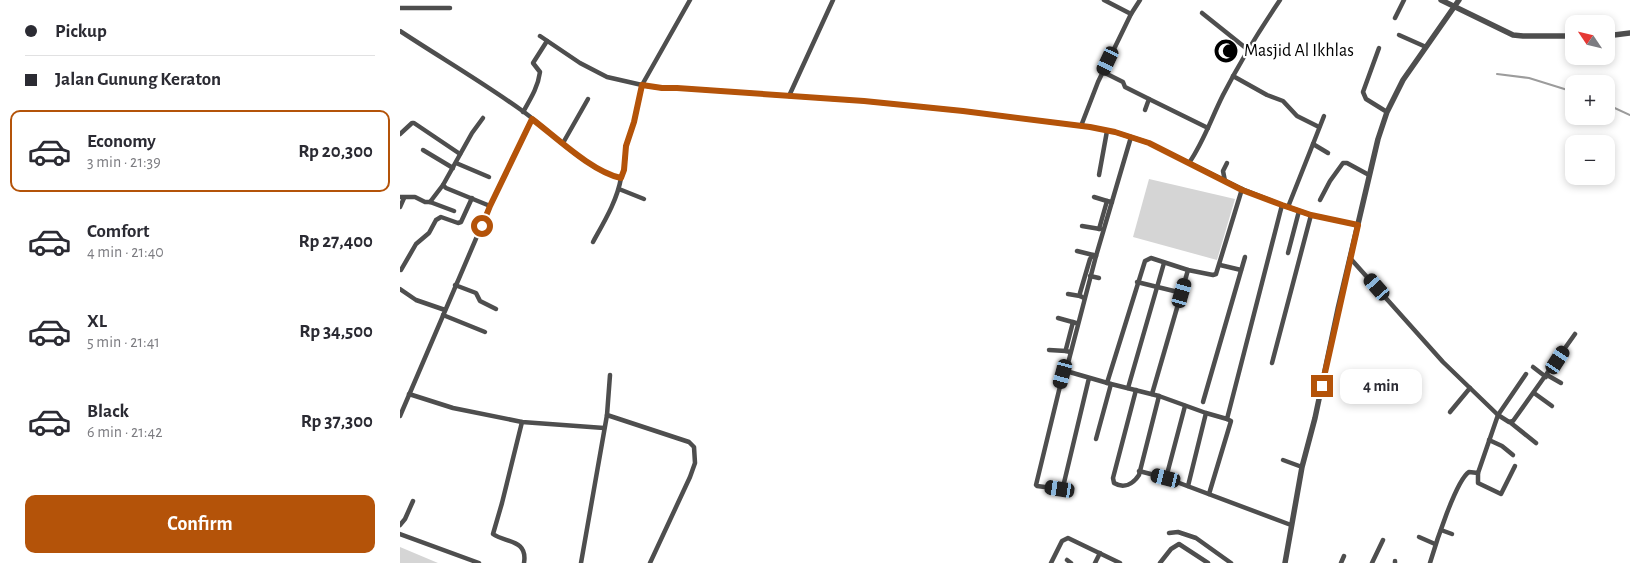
<!DOCTYPE html>
<html lang="en">
<head>
<meta charset="utf-8">
<style>
	body { margin:0; font-family:"Alegreya Sans",sans-serif; background:#f2f2f3; color:#2b2b33; height:100vh; display:flex; flex-direction:column; font-size:19px; white-space:nowrap }
	* { box-sizing:border-box; margin:0 }
	p { font-size:16px; color:#7c7c81 }
	.icon { flex:none; width:28px; height:28px; fill:none; stroke:currentColor; stroke-width:2; stroke-linecap:round; stroke-linejoin:round }
	.map { position:relative; flex:1; overflow:hidden }
	.drawer { display:flex; flex-direction:column; background:#fff; width:400px }
	.drawer>* { flex:none }
	.hud { display:grid; align-content:center; height:110px; padding:0 25px; background:#fff }
	.needle { width:32px; rotate:305deg }
	.fabs { position:absolute; left:1165px; top:15px; display:grid; gap:10px }
	.fabs a { display:grid; place-items:center; width:50px; height:50px; border-radius:10px; background:#fff; box-shadow:0 2px 8px #0003; font-size:25px }
	.end { position:absolute; width:22px; height:22px; margin:-11px; border:6px solid #b45309; background:#fff; box-shadow:0 0 0 2px #fff }
	.from { border-radius:50% }
	.bubble { position:absolute; height:35px; border-radius:10px; background:#fff; box-shadow:0 2px 8px #0003; font-size:16px; font-weight:600; line-height:35px; text-align:center }
	.car { position:absolute; width:15px; height:30px; margin:-15px -8px; border-radius:6px; box-shadow:0 0 4px 1px #0007; background:linear-gradient(#222 24%,#8ab4d8 0 40%,#222 0 76%,#8ab4d8 0 86%,#222 0) }
	.hud b { display:flex; align-items:center; gap:18px; height:48px; font-size:19px }
	.hud b+b { border-top:1px solid #e1e1e2 }
	.hud i { width:12px; height:12px; background:#2b2b33 }
	ul { padding:0; list-style:none }
	li { display:flex; align-items:center; gap:15px; height:82px; margin:0 10px 8px; padding:0 15px; border:2px solid transparent; border-radius:10px }
	li div { flex:1 }
	li b { display:block; font-size:19px }
	li em { font-style:normal; font-weight:600 }
	li.selected { border-color:#b45309 }
	li>.icon { width:45px; height:45px; stroke-width:1.5 }
	.cta { display:flex; gap:10px; margin-top:auto; padding:10px 25px }
	.cta a { flex:1; height:58px; border-radius:10px; background:#b45309; color:#fff; font-size:20px; font-weight:600; line-height:58px; text-align:center }
	main { display:flex; flex:1; min-height:0 }
	.map>svg:first-child { display:block }
	.green { fill:#d5d5d5 }
	.lines { fill:none; stroke-linecap:round; stroke-linejoin:round }
	.stream { stroke:#9c9c9c; stroke-width:2 }
	.minor { stroke:#4e4e4e; stroke-width:4.5 }
	.tertiary { stroke:#4e4e4e; stroke-width:5.5 }
	.route { stroke:#b45309; stroke-width:6 }
	.labels { text-anchor:middle; dominant-baseline:central; stroke-width:4.5; stroke-linejoin:round; paint-order:stroke }
	.poi-label { font-size:18px; fill:#000; stroke:#fff; text-anchor:start }
</style>
</head>
<body>
<main>
<section class="drawer">
<div class="hud">
<b><i class="from"></i>Pickup</b>
<b><i></i>Jalan Gunung Keraton</b>
</div>
<ul>
<li class="selected"><svg class="icon" aria-label="car" viewBox="0 0 24 24"><path d="M5 17H2v-5l4-1 3-4h7l3 4 3 1v5h-3M9 17h6M6 11h13"/><circle cx="7" cy="17" r="2"/><circle cx="17" cy="17" r="2"/></svg><div><b>Economy</b><p>3 min · 21:39</p></div><em>Rp 20,300</em></li>
<li><svg class="icon" aria-label="car" viewBox="0 0 24 24"><path d="M5 17H2v-5l4-1 3-4h7l3 4 3 1v5h-3M9 17h6M6 11h13"/><circle cx="7" cy="17" r="2"/><circle cx="17" cy="17" r="2"/></svg><div><b>Comfort</b><p>4 min · 21:40</p></div><em>Rp 27,400</em></li>
<li><svg class="icon" aria-label="car" viewBox="0 0 24 24"><path d="M5 17H2v-5l4-1 3-4h7l3 4 3 1v5h-3M9 17h6M6 11h13"/><circle cx="7" cy="17" r="2"/><circle cx="17" cy="17" r="2"/></svg><div><b>XL</b><p>5 min · 21:41</p></div><em>Rp 34,500</em></li>
<li><svg class="icon" aria-label="car" viewBox="0 0 24 24"><path d="M5 17H2v-5l4-1 3-4h7l3 4 3 1v5h-3M9 17h6M6 11h13"/><circle cx="7" cy="17" r="2"/><circle cx="17" cy="17" r="2"/></svg><div><b>Black</b><p>6 min · 21:42</p></div><em>Rp 37,300</em></li>
</ul>
<div class="cta"><a>Confirm</a></div>
</section>
<div class="map">
<svg width="1230" height="563" viewBox="0 0 1230 563">
	<rect width="100%" height="100%" fill="#fff"/>
	<!-- green -->
	<g class="green">
		<polygon points="749,179 835,199 817,260 733,237"/>
		<polygon points="0,547 38,563 0,563"/>
	</g>
	<g class="lines">
		<!-- stream -->
		<g class="stream">
			<polyline points="1097,74 1129,78 1174,92"/>
			<polyline points="1206,104 1230,115"/>
		</g>
		<!-- minor -->
		<g class="minor">
			<polyline points="0,8 50,8"/>
			<polyline points="802,13 847,49"/>
			<polyline points="731,14 740,0"/>
			<polyline points="995,18 1004,0"/>
			<path d="M0,31C41,58 84,83 124,112C151,132 188,171 221,178L224,170L226,146L234,122L242,85L261,88H277L463,101L563,111L690,127L715,132L749,143L842,189L882,205L911,215L958,225"/>
			<polyline points="999,35 1026,47"/>
			<polyline points="140,36 180,63 207,77 242,85 290,0"/>
			<polyline points="979,48 963,92 966,99 987,112"/>
			<polyline points="703,72 723,82 725,87 749,99 745,110"/>
			<polyline points="833,76 867,95 883,101 897,116 919,127"/>
			<polyline points="389,96 433,0"/>
			<polyline points="749,99 808,128"/>
			<path d="M123,112C131,98 138,87 140,72L133,63L147,41"/>
			<polyline points="83,118 72,133 43,185 46,188 90,206"/>
			<polyline points="681,126 698,82 731,14 704,0"/>
			<polyline points="0,134 12,123 14,123 60,154"/>
			<polyline points="163,143 188,99"/>
			<polyline points="913,144 924,116"/>
			<polyline points="23,150 53,168"/>
			<polyline points="56,163 89,177"/>
			<path d="M789,163C804,141 811,119 823,95C840,62 859,31 880,0"/>
			<polyline points="699,175 707,131"/>
			<polyline points="825,181 823,171 827,163"/>
			<polyline points="219,189 244,199"/>
			<polyline points="0,197 15,197 25,202 30,202 54,211"/>
			<polyline points="694,197 707,201"/>
			<polyline points="920,200 930,181 943,163 947,163 969,175"/>
			<polyline points="30,202 43,185"/>
			<polyline points="0,207 4,198"/>
			<polyline points="888,207 913,144 928,153"/>
			<polyline points="682,226 700,229"/>
			<polyline points="699,229 707,201 712,202"/>
			<path d="M193,242C204,222 217,201 221,178"/>
			<polyline points="677,251 693,255"/>
			<polyline points="888,253 899,211"/>
			<polyline points="950,258 1043,362 1098,415 1109,422 1113,421 1175,334"/>
			<polyline points="820,265 841,270"/>
			<polyline points="1,270 16,244 29,233 36,220 41,217 58,223 61,222 72,198"/>
			<polyline points="690,276 699,278"/>
			<polyline points="737,282 782,293"/>
			<polyline points="55,285 76,293 80,301 96,309"/>
			<polyline points="0,289 16,300 45,310"/>
			<polyline points="668,294 680,296"/>
			<polyline points="684,298 680,296 680,293 690,259 693,255 696,256"/>
			<polyline points="43,315 85,332"/>
			<polyline points="658,318 676,323"/>
			<polyline points="649,350 666,351"/>
			<polyline points="670,352 666,351 666,349 673,322"/>
			<polyline points="872,363 911,215"/>
			<polyline points="1133,367 1146,377"/>
			<polyline points="666,371 696,256 731,137"/>
			<polyline points="1147,375 1161,383"/>
			<polyline points="689,378 663,487 660,489 637,486 636,485 663,374 666,371 711,384 759,396 806,413 827,419 882,205"/>
			<polyline points="707,383 745,261 751,258 788,270 813,275 816,274 842,189"/>
			<polyline points="728,388 764,263"/>
			<path d="M736,390L713,478L714,483C724,489 733,484 739,475L759,396"/>
			<polyline points="1134,393 1152,406"/>
			<polyline points="9,394 53,408 122,422 204,428"/>
			<polyline points="752,394 788,270"/>
			<polyline points="803,402 845,257"/>
			<polyline points="1050,412 1070,388"/>
			<polyline points="207,415 289,442 294,447 295,463 290,477 250,563"/>
			<polyline points="0,416 90,206 132,119"/>
			<path d="M122,422L102,503L93,534C105,543 128,539 124,563"/>
			<polyline points="1111,423 1136,443"/>
			<polyline points="696,439 711,384"/>
			<polyline points="1089,440 1102,446 1113,455"/>
			<polyline points="883,460 902,467"/>
			<polyline points="739,471 766,478 891,525"/>
			<polyline points="1078,473 1078,483 1101,494 1115,466"/>
			<polyline points="766,478 785,406"/>
			<polyline points="788,486 806,413"/>
			<polyline points="809,494 831,421 827,419"/>
			<polyline points="0,525 5,519 13,501"/>
			<polyline points="1041,530 1052,534"/>
			<polyline points="769,533 778,532 796,538 831,563"/>
			<polyline points="0,534 79,563"/>
			<polyline points="1019,537 1035,544"/>
			<polyline points="667,560 671,563"/>
			<polyline points="181,563 207,415 210,375"/>
			<polyline points="651,563 662,541 668,538 720,563"/>
			<polyline points="695,563 700,553"/>
			<polyline points="760,563 771,549 779,544 808,563"/>
			<polyline points="941,563 944,556"/>
			<polyline points="972,563 983,540"/>
			<polyline points="995,563 995,561"/>
			<path d="M1030,563C1035,546 1056,480 1069,472L1078,473L1098,415L1126,374"/>
		</g>
		<!-- tertiary -->
		<g class="tertiary">
			<polyline points="1041,0 1113,35 1123,36 1174,36"/>
			<polyline points="1206,36 1230,33"/>
			<polyline points="885,563 902,467 915,418 938,309 978,139 987,112 1003,80 1059,0"/>
		</g>
	</g>
	<g class="lines">
		<!-- route -->
		<path class="route" d="M82,226L90,206L132,119C156,137 192,172 221,178L224,170L226,146L234,122L242,85L262,88H277L464,101L563,111L690,127L715,132L749,143L842,190L882,205L911,215L958,225L922,386"/>
	</g>
	<!-- icons -->
	<defs>
		<symbol id="mosque-disc" viewBox="-11 -11 22 22"><circle r="9.5" fill="#000" stroke="#fff"/><path d="M3.5-4.9A6 6 0 1 0 3.5 4.9A5 5 0 1 1 3.5-4.9Z" fill="#fff"/></symbol>
	</defs>
	<g fill-rule="evenodd">
		<use href="#mosque-disc" x="812" y="37" width="28" height="28"/>
	</g>
	<g class="labels">
		<!-- poi labels -->
		<g class="poi-label">
			<text x="844" y="51">Masjid Al Ikhlas</text>
		</g>
	</g>
</svg>
<div class="fabs">
<a><svg class="needle" viewBox="-14 -14 28 28"><path d="M0-13l5 13h-10z" fill="#e53935"/><path d="M0 13l5-13h-10z" fill="#7c7c81"/></svg></a>
<a>+</a>
<a>−</a>
</div>
<i class="end from" style="left:82px;top:226px"></i>
<i class="end" style="left:922px;top:386px"></i>
<div class="bubble" style="left:940px;top:369px;width:82px">4 min</div>
<i class="car" style="left:708px;top:61px;rotate:205deg"></i>
<i class="car" style="left:977px;top:287px;rotate:319deg"></i>
<i class="car" style="left:782px;top:293px;rotate:16deg"></i>
<i class="car" style="left:1158px;top:360px;rotate:33deg"></i>
<i class="car" style="left:663px;top:374px;rotate:195deg"></i>
<i class="car" style="left:766px;top:478px;rotate:284deg"></i>
<i class="car" style="left:660px;top:489px;rotate:279deg"></i>
</div>
</main>
</body>
</html>
